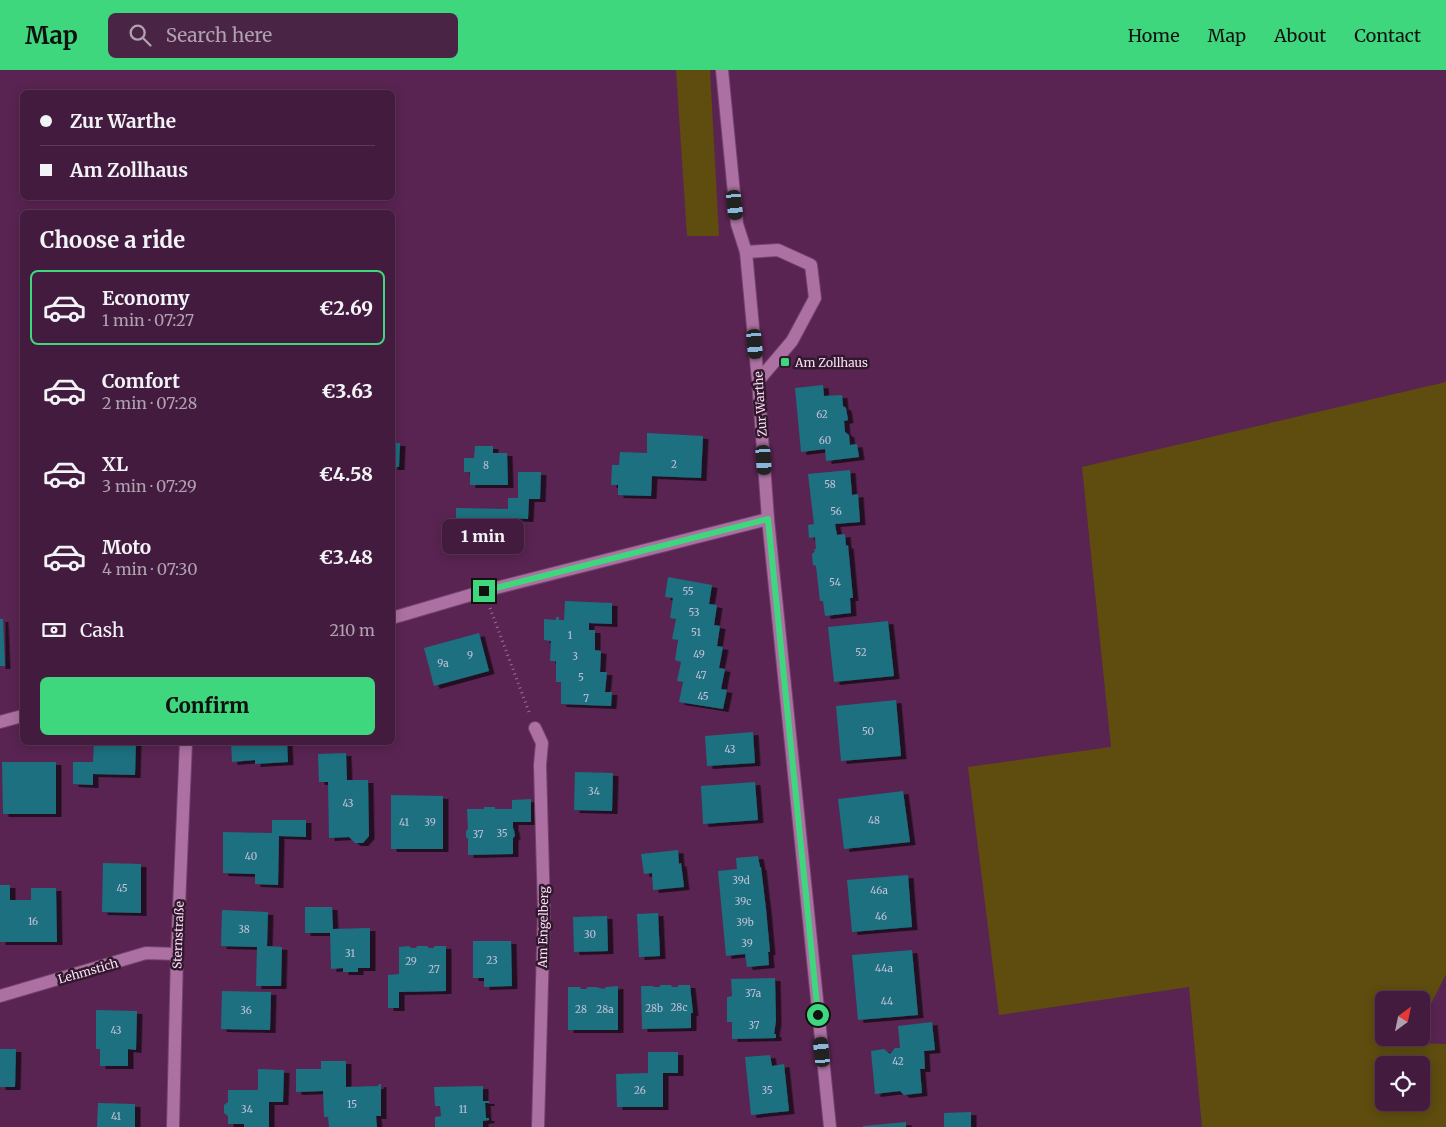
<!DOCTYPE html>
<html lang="en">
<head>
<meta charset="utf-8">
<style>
	body { margin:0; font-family:Merriweather,serif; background:#4a2445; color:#f1f3f6; height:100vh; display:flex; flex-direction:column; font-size:19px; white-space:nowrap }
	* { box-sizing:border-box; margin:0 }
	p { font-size:16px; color:#afa1b0 }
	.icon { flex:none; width:28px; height:28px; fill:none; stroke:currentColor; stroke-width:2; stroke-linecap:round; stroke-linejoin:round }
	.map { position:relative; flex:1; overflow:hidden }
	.side { position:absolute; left:20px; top:140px; width:375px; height:535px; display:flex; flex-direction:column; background:#431b3e; border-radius:8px; box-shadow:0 2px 12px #0003,0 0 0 1px #5b3958 }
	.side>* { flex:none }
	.guide { position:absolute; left:20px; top:20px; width:375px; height:110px; border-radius:8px; box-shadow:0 2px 12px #0003,0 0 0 1px #5b3958; display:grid; align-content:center; height:110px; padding:0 20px; background:#431b3e }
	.needle { width:32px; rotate:33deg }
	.tools { position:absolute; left:1375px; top:921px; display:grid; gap:10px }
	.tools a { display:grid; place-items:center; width:55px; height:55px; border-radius:8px; background:#431b3e; box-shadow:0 2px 12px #0003,0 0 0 1px #5b3958; font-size:25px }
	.end { position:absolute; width:22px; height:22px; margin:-11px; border:6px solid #3ed77d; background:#111; box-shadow:0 0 0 2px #111 }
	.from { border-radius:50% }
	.bubble { position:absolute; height:35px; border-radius:8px; background:#431b3e; box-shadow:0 2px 12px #0003,0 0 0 1px #5b3958; font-size:16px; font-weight:800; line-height:35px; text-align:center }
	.car { position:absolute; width:15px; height:30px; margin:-15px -8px; border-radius:6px; box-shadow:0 0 4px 1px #0007; background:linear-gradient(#222 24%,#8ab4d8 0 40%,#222 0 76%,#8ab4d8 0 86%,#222 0) }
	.guide b { display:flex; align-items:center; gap:18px; height:48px; font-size:19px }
	.guide b+b { border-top:1px solid #5b3958 }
	.guide i { width:12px; height:12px; background:#f1f3f6 }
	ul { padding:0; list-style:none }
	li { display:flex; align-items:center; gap:15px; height:75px; margin:0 10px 8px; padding:0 10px; border:2px solid transparent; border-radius:8px }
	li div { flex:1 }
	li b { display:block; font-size:19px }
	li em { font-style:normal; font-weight:800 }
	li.on { border-color:#3ed77d }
	li>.icon { width:45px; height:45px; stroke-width:1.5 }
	h2 { padding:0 20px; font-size:22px; line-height:60px }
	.pay { display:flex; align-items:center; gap:12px; height:55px; padding:0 20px; font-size:19px }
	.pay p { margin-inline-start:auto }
	.cta { display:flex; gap:10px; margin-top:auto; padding:10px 20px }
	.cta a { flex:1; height:58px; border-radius:8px; background:#3ed77d; color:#111; font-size:20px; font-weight:800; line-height:58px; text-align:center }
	header { display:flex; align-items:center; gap:30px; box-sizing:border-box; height:70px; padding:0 25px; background:#3ed77d; color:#111 }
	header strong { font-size:24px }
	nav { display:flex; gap:28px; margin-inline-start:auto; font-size:18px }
	.search { width:350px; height:45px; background:#4a2445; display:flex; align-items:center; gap:12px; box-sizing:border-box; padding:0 18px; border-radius:8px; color:#afa1b0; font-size:19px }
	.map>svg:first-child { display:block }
	.green { fill:#5e4d0f; fill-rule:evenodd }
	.building { fill:#1b7080; filter:url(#shadow) }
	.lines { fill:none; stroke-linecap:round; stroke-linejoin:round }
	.minor-casing { stroke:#72436c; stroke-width:14 }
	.path { stroke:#9e7197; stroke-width:3; stroke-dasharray:1 4; stroke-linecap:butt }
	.minor { stroke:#ac71a2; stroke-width:12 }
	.route { stroke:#3ed77d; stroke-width:6 }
	.poi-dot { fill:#3ed77d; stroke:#31192d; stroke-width:2 }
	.labels { text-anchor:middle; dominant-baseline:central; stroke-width:5; stroke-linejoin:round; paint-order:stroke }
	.number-label { font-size:10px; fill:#c4c0d8 }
	.poi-label { font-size:12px; fill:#fcdbf5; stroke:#31192d; text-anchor:start }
	.street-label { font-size:12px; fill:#fcdbf5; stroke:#31192d }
</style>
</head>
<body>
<header>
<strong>Map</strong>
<div class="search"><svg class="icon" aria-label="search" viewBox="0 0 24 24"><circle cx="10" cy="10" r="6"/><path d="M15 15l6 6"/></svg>Search here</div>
<nav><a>Home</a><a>Map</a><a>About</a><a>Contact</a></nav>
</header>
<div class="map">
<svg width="1446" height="1057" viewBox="0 0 1446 1057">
	<defs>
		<filter id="shadow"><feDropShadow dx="5.5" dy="3" stdDeviation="0" flood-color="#0009"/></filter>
	</defs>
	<rect width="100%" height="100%" fill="#592452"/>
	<!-- green -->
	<g class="green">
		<polygon points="676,0 710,0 719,166 687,166"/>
		<path d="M1446,312V904L1421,954V930H1384V968H1414L1412,973L1446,974V1057H1202L1189,917L999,945L968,697L1111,677L1082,397ZM1384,995H1421V1032H1384Z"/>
	</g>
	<!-- building -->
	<g class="building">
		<polygon points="823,315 824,326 842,325 843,336 846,338 848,350 844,351 845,362 849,365 850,375 857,374 859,387 826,391 825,379 801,382 795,318"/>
		<polygon points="647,363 703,366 701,408 652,406 651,426 618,425 618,415 611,415 612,395 619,395 620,382 647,383"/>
		<polygon points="392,373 400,373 399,397 392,397"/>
		<polygon points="475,376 493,376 493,383 507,383 508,415 470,415 470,402 464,402 464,388 474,388"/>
		<polygon points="850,400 852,425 858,424 860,452 835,454 837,465 845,464 846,476 848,475 853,528 850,528 851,543 825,546 823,531 820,531 816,496 813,495 812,484 815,481 814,479 816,479 815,467 809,468 808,455 814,454 808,404"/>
		<polygon points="518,402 541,402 540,429 529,429 528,449 508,448 507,479 462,478 463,462 456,462 456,438 508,439 508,428 518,428"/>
		<polygon points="668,507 712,515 709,534 717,535 714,555 720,556 717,576 723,577 719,598 725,599 721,619 727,620 723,639 679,632 683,612 677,611 681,592 675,590 678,570 672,569 676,549 670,548 673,528 665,527"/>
		<polygon points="565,531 612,533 612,554 589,553 589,560 595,560 595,580 601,581 600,602 607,602 605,622 612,622 611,636 561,634 561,612 556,612 556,591 550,591 551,571 544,570 544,549 556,550 556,547 559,547 559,550 564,550"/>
		<polygon points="0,549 3,549 5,596 0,596"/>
		<polygon points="888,551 894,606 834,612 828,557"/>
		<polygon points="479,563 489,601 434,616 424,578"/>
		<polygon points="896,630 901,686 841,691 836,636"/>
		<polygon points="753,662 755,693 707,696 705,666"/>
		<polygon points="94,672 136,672 135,705 93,704 93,715 73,714 73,692 93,692"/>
		<polygon points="231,672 287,672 288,692 255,694 255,690 232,692"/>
		<polygon points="346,683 347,710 368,710 369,766 363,773 355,773 349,767 329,768 328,712 319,712 318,684"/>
		<polygon points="2,692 56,692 56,744 3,744"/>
		<polygon points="575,702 613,703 612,741 574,740"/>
		<polygon points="755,712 758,750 703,754 701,716"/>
		<polygon points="903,721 910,772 844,779 838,729"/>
		<polygon points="391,725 443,726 443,779 391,779"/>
		<polygon points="531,729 531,752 513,752 513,758 514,760 515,766 513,768 513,784 468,785 468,769 466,767 466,761 468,759 467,739 484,739 484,737 495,737 495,739 512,739 512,730"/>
		<polygon points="272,750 306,750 306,767 279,766 278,815 255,814 255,804 223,803 223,762 272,763"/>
		<polygon points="678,780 679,794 681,793 684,817 653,820 652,803 644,804 641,784"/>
		<polygon points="758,786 760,797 761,797 766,839 770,882 768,882 769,895 747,897 745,884 726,886 718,801 737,799 736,788"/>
		<polygon points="103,793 141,794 141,843 102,842"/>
		<polygon points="908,805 912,857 852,862 847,810"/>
		<polygon points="0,815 10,815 10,830 31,830 31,818 56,818 57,872 0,872"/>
		<polygon points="305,837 332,837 333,859 370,858 370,898 358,898 358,902 343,902 343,898 331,899 330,863 305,863"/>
		<polygon points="222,840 268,842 267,876 282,877 281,916 256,916 257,877 221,876"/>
		<polygon points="658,843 660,886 639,887 637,844"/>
		<polygon points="607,846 608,881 574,882 573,847"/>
		<polygon points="473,871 511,871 512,916 484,917 484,908 473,908"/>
		<polygon points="409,876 411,878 416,878 417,876 427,876 429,878 433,878 435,876 446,876 446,921 399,922 399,938 388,938 388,905 399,904 399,877"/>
		<polygon points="912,880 918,945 858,950 852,885"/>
		<polygon points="775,908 776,951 774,964 776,964 776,968 732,969 732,952 727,952 727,927 732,926 731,909"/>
		<polygon points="661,915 671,915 672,917 677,917 679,915 690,915 693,943 691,943 691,958 642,959 641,916 653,916 654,917 659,917"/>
		<polygon points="618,916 618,960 568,960 568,917 580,917 581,919 586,919 588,917 597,917 599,918 604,919 606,917"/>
		<polygon points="222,921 271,922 270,960 221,959"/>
		<polygon points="96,940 137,941 136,980 128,979 128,996 100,996 100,979 96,979"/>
		<polygon points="932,952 935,980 924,981 925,999 920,999 922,1023 904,1025 900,1021 875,1024 871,981 884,979 890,984 895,978 900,978 898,956"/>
		<polygon points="0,979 16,979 15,1017 0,1017"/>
		<polygon points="648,982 678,982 678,1003 663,1003 663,1037 617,1037 616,1004 648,1003"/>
		<polygon points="770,985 772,996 784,994 789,1041 751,1045 745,987"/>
		<polygon points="321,991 346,991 346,1017 378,1016 379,1014 381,1014 381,1046 376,1046 377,1057 329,1057 328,1047 324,1047 323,1021 296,1022 296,999 321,999"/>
		<polygon points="258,999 284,1000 283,1032 269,1032 269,1057 244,1057 244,1054 228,1054 228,1046 224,1043 224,1035 228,1032 228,1020 258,1020"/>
		<polygon points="483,1016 483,1031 489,1031 489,1033 485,1033 486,1048 489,1048 489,1050 483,1051 483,1057 435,1057 435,1047 441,1046 440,1036 435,1036 434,1017"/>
		<polygon points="98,1033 135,1034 135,1057 97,1057"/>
		<polygon points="971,1042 971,1057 944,1057 944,1043"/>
		<polygon points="906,1052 906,1057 863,1057 863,1056"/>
	</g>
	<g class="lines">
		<defs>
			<g id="minor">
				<polyline points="722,0 737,154 746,182 758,311 768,449 830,1057"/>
				<polyline points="746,182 778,180 811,195 815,228 792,271 758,311"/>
				<polyline points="392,548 484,521 768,449"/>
				<polyline points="0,652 22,646"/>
				<polyline points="535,658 542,673 540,695 544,841 538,1057"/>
				<polyline points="0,926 146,883 177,884"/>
				<polyline points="173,1057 177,884 186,672"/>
			</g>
		</defs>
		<!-- minor casing -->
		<use href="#minor" class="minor-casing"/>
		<!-- path -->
		<polyline class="path" points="490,538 529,642"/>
		<!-- minor -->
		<use href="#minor" class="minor"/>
	</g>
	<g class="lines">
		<!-- route -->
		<polyline class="route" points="484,521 768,449 818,945"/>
	</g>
	<!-- markers -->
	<rect class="poi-dot" x="780" y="287" width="10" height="10" rx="2.5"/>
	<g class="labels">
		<!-- number labels -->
		<g class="number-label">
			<text x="822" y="344">62</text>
			<text x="825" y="370">60</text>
			<text x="674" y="394">2</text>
			<text x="486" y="395">8</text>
			<text x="830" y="414">58</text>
			<text x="836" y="441">56</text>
			<text x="835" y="512">54</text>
			<text x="688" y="521">55</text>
			<text x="694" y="542">53</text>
			<text x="696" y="562">51</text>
			<text x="570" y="565">1</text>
			<text x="861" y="582">52</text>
			<text x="699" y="584">49</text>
			<text x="470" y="585">9</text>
			<text x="575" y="586">3</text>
			<text x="443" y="593">9a</text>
			<text x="701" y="605">47</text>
			<text x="581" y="607">5</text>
			<text x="703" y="626">45</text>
			<text x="586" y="628">7</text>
			<text x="868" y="661">50</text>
			<text x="730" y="679">43</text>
			<text x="594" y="721">34</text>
			<text x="348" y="733">43</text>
			<text x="874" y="750">48</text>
			<text x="404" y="752">41</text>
			<text x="430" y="752">39</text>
			<text x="502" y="763">35</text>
			<text x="478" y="764">37</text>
			<text x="251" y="786">40</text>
			<text x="741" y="810">39d</text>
			<text x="122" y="818">45</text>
			<text x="879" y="820">46a</text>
			<text x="743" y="831">39c</text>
			<text x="881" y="846">46</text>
			<text x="33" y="851">16</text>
			<text x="745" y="852">39b</text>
			<text x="244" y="859">38</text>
			<text x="590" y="864">30</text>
			<text x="747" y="873">39</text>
			<text x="350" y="883">31</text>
			<text x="492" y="890">23</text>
			<text x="411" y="891">29</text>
			<text x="884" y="898">44a</text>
			<text x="434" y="899">27</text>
			<text x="753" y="923">37a</text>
			<text x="887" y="931">44</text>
			<text x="679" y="937">28c</text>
			<text x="654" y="938">28b</text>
			<text x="581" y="939">28</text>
			<text x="605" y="939">28a</text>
			<text x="246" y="940">36</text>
			<text x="754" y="955">37</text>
			<text x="116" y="960">43</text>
			<text x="898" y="991">42</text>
			<text x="640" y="1020">26</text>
			<text x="767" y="1020">35</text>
			<text x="352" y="1034">15</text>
			<text x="247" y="1039">34</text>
			<text x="463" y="1039">11</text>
			<text x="116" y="1046">41</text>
		</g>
		<!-- poi labels -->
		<g class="poi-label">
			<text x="795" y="292">Am Zollhaus</text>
		</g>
		<!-- street labels -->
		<g class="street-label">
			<text transform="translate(760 334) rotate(-94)">Zur Warthe</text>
			<text transform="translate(543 857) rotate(-89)">Am Engelberg</text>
			<text transform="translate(178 865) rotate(-88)">Sternstraße</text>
			<text transform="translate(88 901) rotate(-16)">Lehmstich</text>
		</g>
	</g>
</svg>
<div class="tools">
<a><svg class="needle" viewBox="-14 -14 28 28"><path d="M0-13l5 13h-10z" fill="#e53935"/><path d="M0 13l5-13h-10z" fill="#afa1b0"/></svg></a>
<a><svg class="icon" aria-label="locate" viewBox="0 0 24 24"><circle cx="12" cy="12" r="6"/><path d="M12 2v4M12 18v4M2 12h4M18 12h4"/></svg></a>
</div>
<i class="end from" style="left:818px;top:945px"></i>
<i class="end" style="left:484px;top:521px"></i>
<div class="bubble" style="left:442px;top:449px;width:82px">1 min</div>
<i class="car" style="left:735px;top:135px;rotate:174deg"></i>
<i class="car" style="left:755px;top:274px;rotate:175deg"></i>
<i class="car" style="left:764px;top:390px;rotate:176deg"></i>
<i class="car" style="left:822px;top:982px;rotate:354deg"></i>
<div class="guide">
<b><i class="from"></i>Zur Warthe</b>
<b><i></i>Am Zollhaus</b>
</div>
<section class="side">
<h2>Choose a ride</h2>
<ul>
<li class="on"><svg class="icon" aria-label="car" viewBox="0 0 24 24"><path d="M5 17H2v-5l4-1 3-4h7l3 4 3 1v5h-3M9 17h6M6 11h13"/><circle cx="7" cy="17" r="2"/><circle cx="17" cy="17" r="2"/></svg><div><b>Economy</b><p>1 min · 07:27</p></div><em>€2.69</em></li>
<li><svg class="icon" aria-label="car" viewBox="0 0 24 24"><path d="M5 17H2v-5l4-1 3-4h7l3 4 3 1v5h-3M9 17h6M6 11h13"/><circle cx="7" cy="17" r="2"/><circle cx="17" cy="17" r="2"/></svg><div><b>Comfort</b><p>2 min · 07:28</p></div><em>€3.63</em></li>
<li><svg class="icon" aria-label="car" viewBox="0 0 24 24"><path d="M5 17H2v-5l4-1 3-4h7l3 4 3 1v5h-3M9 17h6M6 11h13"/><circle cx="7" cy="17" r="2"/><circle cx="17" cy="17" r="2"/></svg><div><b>XL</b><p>3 min · 07:29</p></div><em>€4.58</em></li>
<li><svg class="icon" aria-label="car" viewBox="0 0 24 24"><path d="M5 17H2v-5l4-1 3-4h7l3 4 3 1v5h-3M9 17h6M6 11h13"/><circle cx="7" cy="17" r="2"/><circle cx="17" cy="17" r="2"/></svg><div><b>Moto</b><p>4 min · 07:30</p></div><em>€3.48</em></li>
</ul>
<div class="pay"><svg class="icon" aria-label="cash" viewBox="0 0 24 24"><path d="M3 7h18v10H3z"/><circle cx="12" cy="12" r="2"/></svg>Cash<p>210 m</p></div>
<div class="cta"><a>Confirm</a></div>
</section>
</div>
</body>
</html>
